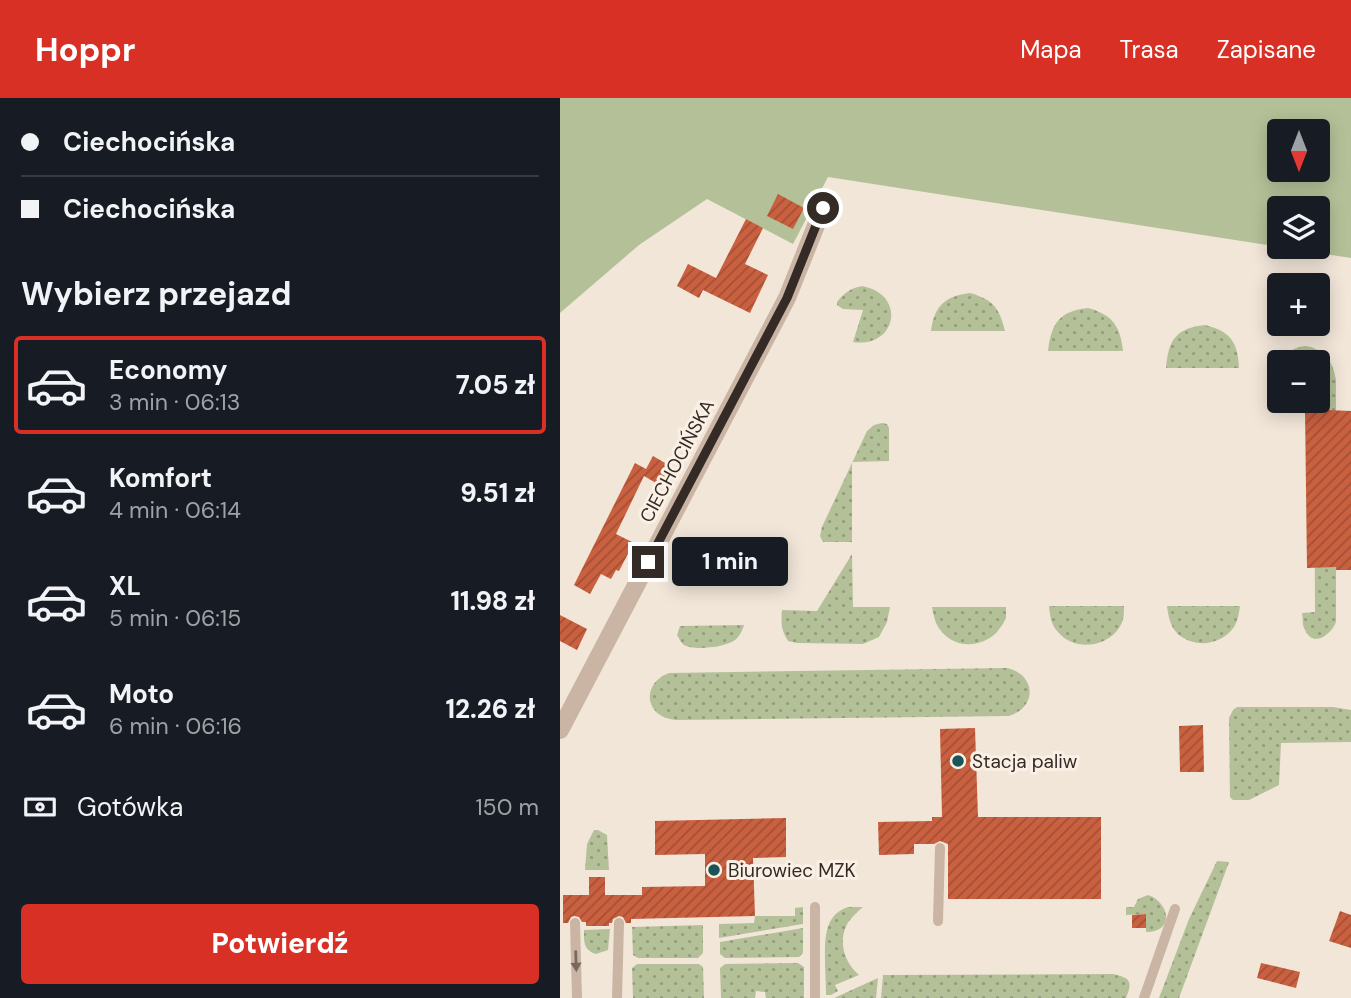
<!DOCTYPE html>
<html lang="pl">
<head>
<meta charset="utf-8">
<style>
	body { margin:0; font-family:"DM Sans",sans-serif; background:#20242c; color:#f1f3f6; height:100vh; display:flex; flex-direction:column; font-size:26px; white-space:nowrap }
	* { box-sizing:border-box; margin:0 }
	p { font-size:23px; color:#9ea1a6 }
	.icon { flex:none; width:38px; height:38px; fill:none; stroke:currentColor; stroke-width:2; stroke-linecap:round; stroke-linejoin:round }
	.map { position:relative; flex:1; overflow:hidden }
	.details { display:flex; flex-direction:column; background:#171b24; width:560px }
	.details>* { flex:none }
	.banner { display:grid; align-content:center; height:154px; padding:0 21px; background:#171b24 }
	.needle { width:46px; rotate:180deg }
	.tools { position:absolute; left:707px; top:21px; display:grid; gap:14px }
	.tools a { display:grid; place-items:center; width:63px; height:63px; border-radius:7px; background:#171b24; box-shadow:0 4px 18px #0003; font-size:35px }
	.end { position:absolute; width:32px; height:32px; margin:-16px; border:9px solid #352b26; background:#fff; box-shadow:0 0 0 4px #fff }
	.from { border-radius:50% }
	.bubble { position:absolute; height:49px; border-radius:7px; background:#171b24; box-shadow:0 4px 18px #0003; font-size:23px; font-weight:800; line-height:49px; text-align:center }
	.banner b { display:flex; align-items:center; gap:24px; height:66px; font-size:26px }
	.banner b+b { border-top:2px solid #363941 }
	.banner i { width:18px; height:18px; background:#f1f3f6 }
	ul { padding:0; list-style:none }
	li { display:flex; align-items:center; gap:21px; height:98px; margin:0 14px 10px; padding:0 7px; border:4px solid transparent; border-radius:7px }
	li div { flex:1 }
	li b { display:block; font-size:26px }
	li em { font-style:normal; font-weight:800 }
	li.current { border-color:#d93025 }
	li>.icon { width:63px; height:63px; stroke-width:1.5 }
	h2 { padding:0 21px; font-size:32px; line-height:84px }
	.pay { display:flex; align-items:center; gap:18px; height:77px; padding:0 21px; font-size:26px }
	.pay p { margin-inline-start:auto }
	.primary-button { display:flex; gap:14px; margin-top:auto; padding:14px 21px }
	.primary-button a { flex:1; height:80px; border-radius:7px; background:#d93025; color:#fff; font-size:28px; font-weight:800; line-height:80px; text-align:center }
	header { display:flex; align-items:center; gap:42px; box-sizing:border-box; height:98px; padding:0 35px; background:#d93025; color:#fff }
	header strong { font-size:33px }
	nav { display:flex; gap:38px; margin-inline-start:auto; font-size:24px }
	main { display:flex; flex:1; min-height:0 }
	.map>svg:first-child { display:block }
	.grass { fill:url(#grass-dots) }
	.garden { fill:#b4c198; fill-rule:evenodd }
	.building { fill:url(#building-hatch) }
	.lines { fill:none; stroke-linecap:round; stroke-linejoin:round }
	.lane { stroke:#cab5a4; stroke-width:10 }
	.street { stroke:#cab5a4; stroke-width:18 }
	.oneway { fill:#78695f }
	.route { stroke:#352b26; stroke-width:9 }
	.poi-dot { fill:#1b5458; stroke:#faf0e5; stroke-width:2.5 }
	.labels { text-anchor:middle; dominant-baseline:central; stroke-width:6; stroke-linejoin:round; paint-order:stroke }
	.street-label { font-size:19px; fill:#352b26; stroke:#faf0e5 }
	.poi-label { font-size:19px; fill:#352b26; stroke:#faf0e5; text-anchor:start }
</style>
</head>
<body>
<header>
<strong>Hoppr</strong>
<nav><a>Mapa</a><a>Trasa</a><a>Zapisane</a></nav>
</header>
<main>
<section class="details">
<div class="banner">
<b><i class="from"></i>Ciechocińska</b>
<b><i></i>Ciechocińska</b>
</div>
<h2>Wybierz przejazd</h2>
<ul>
<li class="current"><svg class="icon" aria-label="car" viewBox="0 0 24 24"><path d="M5 17H2v-5l4-1 3-4h7l3 4 3 1v5h-3M9 17h6M6 11h13"/><circle cx="7" cy="17" r="2"/><circle cx="17" cy="17" r="2"/></svg><div><b>Economy</b><p>3 min · 06:13</p></div><em>7.05 zł</em></li>
<li><svg class="icon" aria-label="car" viewBox="0 0 24 24"><path d="M5 17H2v-5l4-1 3-4h7l3 4 3 1v5h-3M9 17h6M6 11h13"/><circle cx="7" cy="17" r="2"/><circle cx="17" cy="17" r="2"/></svg><div><b>Komfort</b><p>4 min · 06:14</p></div><em>9.51 zł</em></li>
<li><svg class="icon" aria-label="car" viewBox="0 0 24 24"><path d="M5 17H2v-5l4-1 3-4h7l3 4 3 1v5h-3M9 17h6M6 11h13"/><circle cx="7" cy="17" r="2"/><circle cx="17" cy="17" r="2"/></svg><div><b>XL</b><p>5 min · 06:15</p></div><em>11.98 zł</em></li>
<li><svg class="icon" aria-label="car" viewBox="0 0 24 24"><path d="M5 17H2v-5l4-1 3-4h7l3 4 3 1v5h-3M9 17h6M6 11h13"/><circle cx="7" cy="17" r="2"/><circle cx="17" cy="17" r="2"/></svg><div><b>Moto</b><p>6 min · 06:16</p></div><em>12.26 zł</em></li>
</ul>
<div class="pay"><svg class="icon" aria-label="cash" viewBox="0 0 24 24"><path d="M3 7h18v10H3z"/><circle cx="12" cy="12" r="2"/></svg>Gotówka<p>150 m</p></div>
<div class="primary-button"><a>Potwierdź</a></div>
</section>
<div class="map">
<svg width="791" height="900" viewBox="0 0 791 900">
	<defs>
		<pattern id="grass-dots" width="8" height="8" patternUnits="userSpaceOnUse" patternTransform="scale(1.75)"><rect width="8" height="8" fill="#b4c198"/><path d="M2 2h.1M6 6h.1" fill="none" stroke="#939d7c" stroke-width="1.8" stroke-linecap="round"/></pattern>
		<pattern id="building-hatch" width="6" height="6" patternUnits="userSpaceOnUse" patternTransform="scale(1.75)"><rect width="6" height="6" fill="#c9603f"/><path d="M-1 1l2-2M0 6l6-6M5 7l2-2" fill="none" stroke="#a44f35"/></pattern>
	</defs>
	<rect width="100%" height="100%" fill="#f2e6d9"/>
	<!-- grass -->
	<g class="grass">
		<path d="M302,188C348,197 336,251 293,244L303,212L283,211L277,207V204C284,195 291,190 302,188Z"/>
		<path d="M410,195C434,202 439,210 445,233H371C374,208 385,198 410,195Z"/>
		<path d="M528,210C553,217 560,228 563,253H488C491,226 499,213 528,210Z"/>
		<path d="M645,227C670,233 678,244 679,270H606C608,242 616,230 645,227Z"/>
		<path d="M746,248C765,252 773,263 776,282V524C771,537 753,550 745,532C742,527 743,520 742,515L755,514L754,303H758V264H722C729,253 734,249 746,248Z"/>
		<polygon points="322,325 327,326 329,330 329,363 292,364 292,444 263,444 260,438 262,429 307,333 314,327"/>
		<path d="M292,456L293,509H330L327,524L319,539L303,546L237,545L228,543C221,532 221,525 222,512L257,513Z"/>
		<path d="M489,508H564C564,516 564,523 559,530C546,550 513,553 498,534C491,527 490,518 489,508Z"/>
		<path d="M607,508H680C679,515 678,522 674,529C661,548 632,551 616,534C610,527 608,517 607,508Z"/>
		<path d="M372,509H446C446,512 446,516 446,520C444,525 440,530 437,534C418,553 388,550 376,525C374,520 373,514 372,509Z"/>
		<path d="M184,527C182,533 180,538 175,542C166,549 134,553 124,547C121,545 119,540 117,537L120,528Z"/>
		<path d="M447,570C476,576 478,610 448,618L116,622C85,620 80,586 109,575Z"/>
		<polygon points="677,609 773,609 791,612 791,644 721,645 719,687 689,702 673,702 670,699 669,620 673,612"/>
		<polygon points="34,732 38,732 47,737 49,772 25,772 27,746"/>
		<polygon points="657,763 669,764 619,900 599,900 629,821"/>
		<path d="M588,797C609,804 616,834 586,834V816L566,817V809H574L578,801Z"/>
		<polygon points="243,809 243,826 159,840 159,826 194,825 195,818 235,818 235,810"/>
		<path d="M288,809H303C296,815 288,822 285,831C279,847 286,866 299,877L275,887L278,893L271,897H266C266,885 265,874 265,862C265,840 264,817 288,809Z"/>
		<polygon points="143,827 143,855 138,860 78,860 73,857 72,829"/>
		<polygon points="243,830 243,855 239,859 165,860 160,856 160,844"/>
		<path d="M50,831L48,852L36,856C23,852 24,843 24,832Z"/>
		<polygon points="238,865 244,869 244,900 206,900 205,894 196,893 195,900 161,900 160,870 165,866"/>
		<polygon points="77,866 139,866 143,869 144,900 73,900 72,870"/>
		<path d="M553,876C570,880 573,883 566,900H321L323,877Z"/>
		<polygon points="318,880 316,900 274,900"/>
	</g>
	<!-- garden -->
	<path class="garden" d="M0,0H791V160L268,79L233,146L147,101L79,147L0,215ZM719,33H758V72H719ZM719,110H758V149H719Z"/>
	<!-- building -->
	<g class="building">
		<polygon points="218,96 244,110 233,131 207,118"/>
		<polygon points="186,121 203,130 185,166 208,177 190,215 143,192 139,200 117,188 128,166 156,180"/>
		<polygon points="745,311 791,313 791,472 776,472 776,469 747,470"/>
		<polygon points="93,358 112,369 101,388 84,378 56,436 72,444 68,451 70,452 59,473 56,472 51,481 41,476 30,496 14,487 75,365 86,371"/>
		<polygon points="0,517 27,531 17,552 0,543"/>
		<polygon points="643,627 644,674 620,674 619,628"/>
		<polygon points="415,630 418,719 541,719 541,801 388,801 388,746 380,743 374,746 354,746 354,756 319,757 318,724 372,723 372,719 382,719 380,631"/>
		<polygon points="226,720 226,759 193,760 195,818 71,821 71,825 66,825 63,819 59,818 53,821 52,825 49,825 49,828 26,828 26,824 22,824 19,819 14,818 11,819 8,825 3,825 3,797 29,797 29,779 45,779 45,797 82,797 82,789 145,788 145,756 95,757 95,723"/>
		<polygon points="780,813 791,817 791,850 769,843"/>
		<polygon points="586,816 586,830 572,830 572,817"/>
		<polygon points="701,865 740,874 736,890 697,880"/>
	</g>
	<g class="lines">
		<!-- lane -->
		<g class="lane">
			<polyline points="378,823 380,750"/>
			<polyline points="15,825 17,900"/>
			<polyline points="57,900 59,825"/>
			<polyline points="255,900 255,809"/>
			<polyline points="584,900 615,811"/>
		</g>
		<!-- street -->
		<polyline class="street" points="0,632 227,200 263,110"/>
	</g>
	<!-- one-way arrows -->
	<defs><path id="oneway-solid" d="M-6-.8H1V-3.2L6.5 0L1 3.2V.8H-6Z" transform="scale(1.75)"/></defs>
	<use class="oneway" href="#oneway-solid" transform="translate(16 863) rotate(88)"/>
	<g class="lines">
		<!-- route -->
		<polyline class="route" points="88,464 227,200 263,110"/>
	</g>
	<!-- markers -->
	<g class="poi-dot">
		<circle cx="398" cy="663" r="7"/>
		<circle cx="154" cy="772" r="7"/>
	</g>
	<g class="labels">
		<!-- street labels -->
		<g class="street-label">
			<text transform="translate(117 363) rotate(-62)">CIECHOCIŃSKA</text>
		</g>
		<!-- poi labels -->
		<g class="poi-label">
			<text x="412" y="663">Stacja paliw</text>
			<text x="168" y="772">Biurowiec MZK</text>
		</g>
	</g>
</svg>
<div class="tools">
<a><svg class="needle" viewBox="-14 -14 28 28"><path d="M0-13l5 13h-10z" fill="#e53935"/><path d="M0 13l5-13h-10z" fill="#9ea1a6"/></svg></a>
<a><svg class="icon" aria-label="layers" viewBox="0 0 24 24"><path d="M12 4l9 5-9 5-9-5zM3 14l9 5 9-5"/></svg></a>
<a>+</a>
<a>−</a>
</div>
<i class="end from" style="left:263px;top:110px"></i>
<i class="end" style="left:88px;top:464px"></i>
<div class="bubble" style="left:112px;top:439px;width:116px">1 min</div>
</div>
</main>
</body>
</html>
